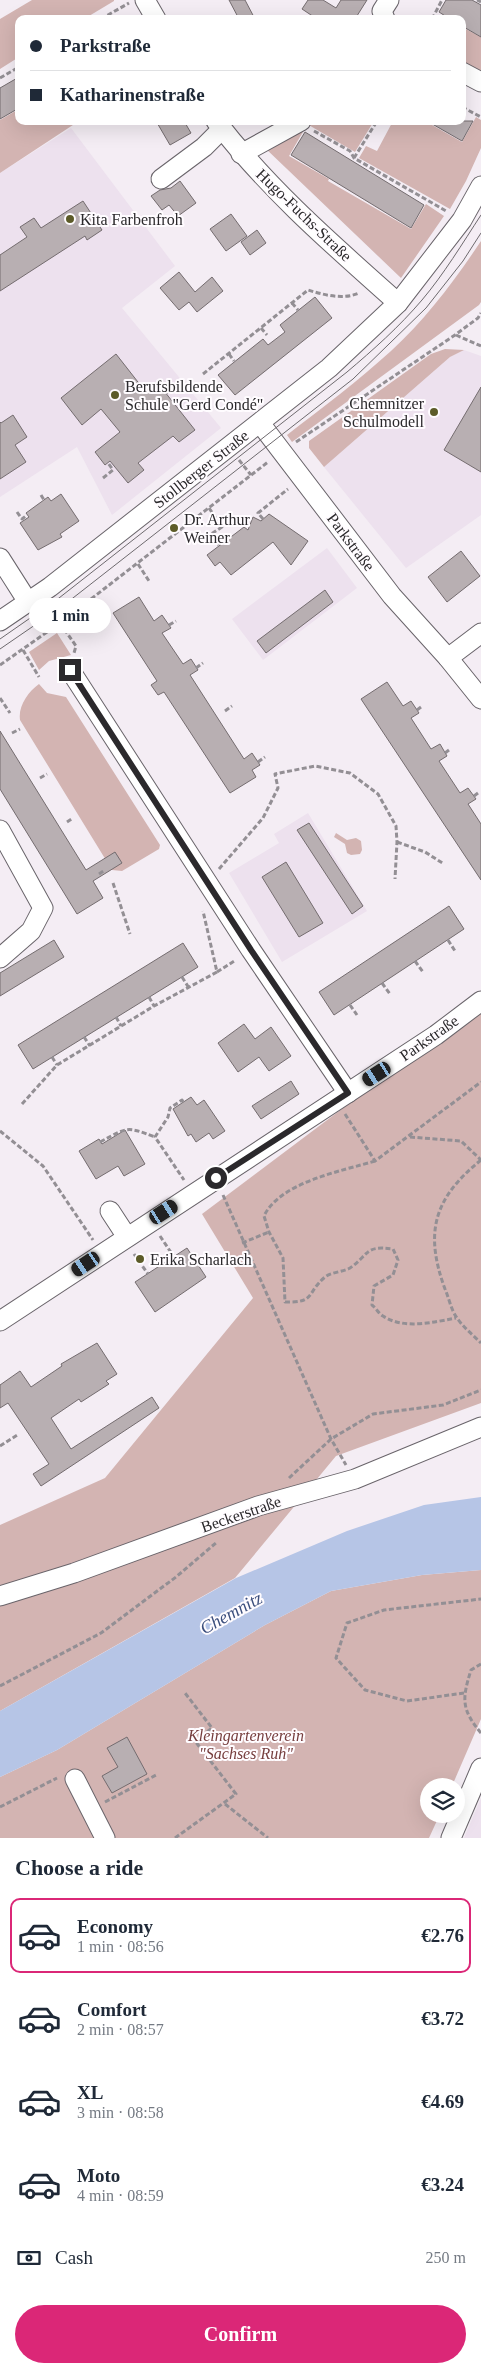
<!DOCTYPE html>
<html lang="en">
<head>
<meta charset="utf-8">
<style>
	body { margin:0; font-family:Georgia,serif; background:#f6f6f7; color:#1f2937; height:100vh; display:flex; flex-direction:column; font-size:19px; white-space:nowrap }
	* { box-sizing:border-box; margin:0 }
	p { font-size:16px; color:#747a83 }
	.icon { flex:none; width:28px; height:28px; fill:none; stroke:currentColor; stroke-width:2; stroke-linecap:round; stroke-linejoin:round }
	.map { position:relative; height:1838px; overflow:hidden }
	.details { display:flex; flex-direction:column; background:#fff; flex:1 }
	.details>* { flex:none }
	.guide { position:absolute; left:15px; top:15px; width:451px; height:110px; border-radius:10px; box-shadow:0 5px 20px #0002; display:grid; align-content:center; height:110px; padding:0 15px; background:#fff }
	.fabs { position:absolute; left:420px; top:1778px; display:grid; gap:10px }
	.fabs a { display:grid; place-items:center; width:45px; height:45px; border-radius:50%; background:#fff; box-shadow:0 5px 20px #0002; font-size:25px }
	.end { position:absolute; width:22px; height:22px; margin:-11px; border:6px solid #2b292c; background:#fff; box-shadow:0 0 0 2px #fff }
	.from { border-radius:50% }
	.bubble { position:absolute; height:35px; border-radius:18px; background:#fff; box-shadow:0 5px 20px #0002; font-size:16px; font-weight:600; line-height:35px; text-align:center }
	.car { position:absolute; width:15px; height:30px; margin:-15px -8px; border-radius:6px; box-shadow:0 0 4px 1px #0007; background:linear-gradient(#222 24%,#8ab4d8 0 40%,#222 0 76%,#8ab4d8 0 86%,#222 0) }
	.guide b { display:flex; align-items:center; gap:18px; height:48px; font-size:19px }
	.guide b+b { border-top:1px solid #e0e1e3 }
	.guide i { width:12px; height:12px; background:#1f2937 }
	ul { padding:0; list-style:none }
	li { display:flex; align-items:center; gap:15px; height:75px; margin:0 10px 8px; padding:0 5px; border:2px solid transparent; border-radius:10px }
	li div { flex:1 }
	li b { display:block; font-size:19px }
	li em { font-style:normal; font-weight:600 }
	li.selected { border-color:#db2777 }
	li>.icon { width:45px; height:45px; stroke-width:1.5 }
	h2 { padding:0 15px; font-size:22px; line-height:60px }
	.pay { display:flex; align-items:center; gap:12px; height:55px; padding:0 15px; font-size:19px }
	.pay p { margin-inline-start:auto }
	.cta { display:flex; gap:10px; margin-top:auto; padding:10px 15px }
	.cta a { flex:1; height:58px; border-radius:30px; background:#db2777; color:#fff; font-size:20px; font-weight:600; line-height:58px; text-align:center }
	.map>svg:first-child { display:block }
	.built { fill:#ede1ee }
	.green { fill:#d3b4b2 }
	.water { fill:#b6c5e6 }
	.building { fill:#b8afb2; stroke:#746c6f }
	.lines { fill:none; stroke-linecap:round; stroke-linejoin:round }
	.minor-casing { stroke:#69646a; stroke-width:21 }
	.path { stroke:#938f94; stroke-width:3; stroke-dasharray:5 2.5; stroke-linecap:butt }
	.minor { stroke:#fff; stroke-width:19 }
	.tram { stroke:#6e6a6e; stroke-width:1 }
	.route { stroke:#2b292c; stroke-width:6 }
	.poi-dot { fill:#5c5b28; stroke:#fffcff; stroke-width:2 }
	.labels { text-anchor:middle; dominant-baseline:central; stroke-width:4; stroke-linejoin:round; paint-order:stroke }
	.street-label { font-size:16px; fill:#2b292c; stroke:#fffcff }
	.poi-label { font-size:16px; fill:#2b292c; stroke:#fffcff; text-anchor:start }
	.park-label { font-size:16px; font-style:italic; fill:#763d3d; stroke:#fffcff }
	.water-label { font-size:18px; font-style:italic; fill:#3c4f7d; stroke:#fffcff }
</style>
</head>
<body>
<div class="map">
<svg width="481" height="1838" viewBox="0 0 481 1838">
	<rect width="100%" height="100%" fill="#f4edf4"/>
	<!-- built -->
	<g class="built">
		<polygon points="71,128 175,266 122,308 221,428 112,515 77,447 0,497 0,173"/>
		<polygon points="464,350 481,356 481,515 406,568 324,467 450,357"/>
		<polygon points="327,548 357,588 263,660 232,619"/>
		<polygon points="308,813 367,911 282,962 229,873 279,843 274,834"/>
		<polygon points="481,1798 481,1838 464,1838"/>
	</g>
	<!-- green -->
	<g class="green">
		<polygon points="32,0 114,0 114,1 84,19 19,19 19,57 0,69 0,19"/>
		<polygon points="462,27 481,37 481,74 463,64"/>
		<polygon points="19,109 19,121 79,121 0,173 0,120"/>
		<polygon points="476,117 481,120 481,148 466,181 450,209 359,158 366,146 377,151 393,121 425,121 462,142"/>
		<polygon points="313,121 374,121 355,152 307,124"/>
		<polygon points="304,130 289,156 329,179 328,181 411,229 426,204 444,216 401,278 264,147 296,131"/>
		<path d="M481,241V302L479,305L292,442L287,435C322,408 358,381 391,351C426,319 455,280 481,241Z"/>
		<polygon points="445,349 464,350 450,357 324,467 309,448 309,441 431,354"/>
		<polygon points="57,633 71,655 49,661 39,670 29,652"/>
		<path d="M39,684L47,693L66,697L160,845L159,849L122,871L112,870L20,720C18,706 28,692 39,684Z"/>
		<polygon points="336,833 347,840 356,838 361,841 362,850 360,854 351,855 347,853 345,844 334,837"/>
		<polygon points="481,1011 481,1403 336,1456 235,1578 0,1711 0,1525 105,1478 253,1298 202,1214 399,1066"/>
		<polygon points="481,1570 481,1719 452,1786 429,1786 429,1814 440,1814 429,1838 0,1838 0,1777 57,1750 265,1625 331,1591 422,1575"/>
	</g>
	<!-- water -->
	<polygon class="water" points="481,1497 481,1570 422,1575 331,1591 265,1625 57,1750 0,1777 0,1711 236,1578 347,1531 424,1505"/>
	<!-- building -->
	<g class="building">
		<polygon points="229,0 245,0 255,19 239,19"/>
		<polygon points="308,0 323,0 336,8 341,0 367,0 355,19 317,19 302,9"/>
		<polygon points="446,0 472,0 481,5 481,37 462,26 462,19 450,19 439,12"/>
		<polygon points="19,77 19,108 0,119 0,88"/>
		<polygon points="156,121 184,121 191,133 170,145"/>
		<polygon points="427,121 473,121 462,141"/>
		<polygon points="305,132 424,205 411,228 291,155"/>
		<polygon points="180,181 196,203 178,216 169,205 162,210 151,196 160,190 171,188"/>
		<polygon points="83,201 102,230 87,240 85,236 0,291 0,255 27,237 20,227 34,218 41,228"/>
		<polygon points="231,214 247,236 226,251 210,229"/>
		<polygon points="257,230 266,243 250,255 241,242"/>
		<polygon points="179,272 195,292 212,277 223,291 197,312 189,302 179,310 160,288"/>
		<polygon points="315,297 332,318 235,395 218,375 263,339 268,345 285,332 280,325"/>
		<polygon points="116,354 145,391 157,382 195,430 179,442 173,436 138,463 144,470 128,483 110,461 105,465 95,452 120,432 101,409 82,425 61,398"/>
		<polygon points="481,387 481,472 444,450"/>
		<polygon points="13,415 27,437 15,445 26,462 0,479 0,422 1,423"/>
		<polygon points="61,494 79,521 60,534 62,537 38,550 20,523 29,517 26,513 48,497 51,501"/>
		<polygon points="269,514 308,541 291,565 273,542 231,575 220,562 215,566 207,555 244,527 248,530 253,517 261,521"/>
		<polygon points="461,551 480,576 447,602 428,577"/>
		<polygon points="325,590 333,602 266,653 257,641"/>
		<polygon points="139,597 154,621 162,615 171,628 162,633 183,664 191,659 198,670 190,675 244,759 252,753 260,765 252,770 256,777 230,793 164,692 158,695 151,685 157,681 113,613"/>
		<polygon points="387,682 403,706 411,701 419,713 411,718 431,749 440,744 447,756 439,761 460,793 468,788 476,799 468,804 481,824 481,880 361,699"/>
		<polygon points="0,731 86,870 115,852 122,863 93,881 103,898 77,914 0,789"/>
		<polygon points="309,823 363,906 352,914 297,830"/>
		<polygon points="286,862 323,923 299,937 262,877"/>
		<polygon points="449,906 464,929 334,1015 319,992"/>
		<polygon points="54,940 64,957 0,996 0,973"/>
		<polygon points="183,943 198,967 33,1069 18,1045"/>
		<polygon points="244,1024 255,1039 271,1027 291,1056 269,1071 259,1057 238,1072 218,1043"/>
		<polygon points="291,1081 299,1094 261,1119 252,1106"/>
		<polygon points="191,1097 197,1105 204,1100 225,1131 213,1139 209,1133 196,1142 191,1134 188,1136 173,1109"/>
		<polygon points="125,1130 145,1164 124,1176 118,1166 96,1179 79,1151 99,1139 102,1144"/>
		<polygon points="187,1248 206,1277 155,1312 135,1282"/>
		<polygon points="97,1343 117,1374 106,1381 109,1384 81,1402 79,1399 51,1418 71,1449 152,1397 159,1408 41,1486 33,1474 49,1464 8,1403 0,1408 0,1385 20,1371 31,1387 62,1366 61,1364"/>
		<polygon points="127,1737 147,1774 112,1793 102,1776 118,1767 107,1748"/>
	</g>
	<g class="lines">
		<defs>
			<g id="minor">
				<polyline points="145,0 156,19"/>
				<polyline points="385,19 382,11 389,0"/>
				<polyline points="462,72 481,82"/>
				<path d="M216,121C269,190 334,246 398,303"/>
				<polyline points="241,154 301,121"/>
				<polyline points="161,179 204,147 222,129"/>
				<polyline points="260,423 392,596 448,658 481,699"/>
				<polyline points="0,558 28,602"/>
				<polyline points="0,621 50,587 329,368 398,303 462,220 481,186"/>
				<polyline points="448,658 481,633"/>
				<polyline points="70,670 251,950 348,1093"/>
				<polyline points="0,830 43,908 31,931 0,958"/>
				<polyline points="110,1211 127,1237"/>
				<polyline points="0,1321 436,1035 481,1001"/>
				<polyline points="0,1596 74,1573 258,1506 355,1479 481,1427"/>
				<polyline points="75,1779 105,1838"/>
				<polyline points="451,1838 481,1768"/>
			</g>
		</defs>
		<!-- minor casing -->
		<use href="#minor" class="minor-casing"/>
		<!-- path -->
		<g class="path">
			<polyline points="477,0 481,2"/>
			<polyline points="101,19 129,3"/>
			<polyline points="432,19 442,0"/>
			<polyline points="0,78 19,67"/>
			<polyline points="462,107 481,117"/>
			<polyline points="314,131 350,151 354,158 446,211"/>
			<polyline points="354,158 377,121"/>
			<polyline points="292,303 298,310"/>
			<polyline points="261,328 267,335"/>
			<polyline points="456,335 481,346"/>
			<polyline points="229,354 234,361"/>
			<path d="M203,374L308,290C324,295 343,300 359,293"/>
			<polyline points="166,393 172,388"/>
			<polyline points="296,442 455,335 478,318 481,313"/>
			<polyline points="239,460 251,475"/>
			<polyline points="103,478 113,470 108,463"/>
			<polyline points="41,495 44,500"/>
			<polyline points="209,508 222,527 211,534 219,545"/>
			<polyline points="17,512 22,519 27,515"/>
			<polyline points="263,519 258,513 288,489"/>
			<polyline points="138,564 149,581"/>
			<polyline points="61,600 71,615"/>
			<polyline points="60,623 76,646 74,653"/>
			<polyline points="169,625 176,621"/>
			<polyline points="23,650 39,677"/>
			<polyline points="0,665 60,623 268,462"/>
			<polyline points="196,668 203,663"/>
			<polyline points="0,698 10,713"/>
			<polyline points="417,710 421,707"/>
			<polyline points="225,711 232,706"/>
			<polyline points="12,733 20,729"/>
			<polyline points="445,753 449,750"/>
			<polyline points="258,762 265,757"/>
			<polyline points="40,778 47,774"/>
			<polyline points="474,796 478,793"/>
			<polyline points="67,822 73,818"/>
			<polyline points="397,842 425,852 444,864"/>
			<polyline points="219,869 263,818 278,788 275,774 315,766 350,773 378,794 396,826 397,842 395,879"/>
			<polyline points="99,874 105,870"/>
			<polyline points="113,883 130,934"/>
			<polyline points="448,940 455,951"/>
			<polyline points="415,961 423,972"/>
			<polyline points="217,972 236,960"/>
			<polyline points="182,977 189,988"/>
			<polyline points="382,983 390,994"/>
			<polyline points="149,997 154,1006"/>
			<polyline points="350,1005 357,1015"/>
			<polyline points="116,1017 121,1026"/>
			<polyline points="84,1037 90,1046"/>
			<polyline points="52,1057 57,1065"/>
			<polyline points="183,1102 182,1100 170,1108 168,1117 155,1137 184,1180"/>
			<polyline points="22,1104 57,1065 154,1006 217,972 203,911"/>
			<polyline points="345,1114 375,1161 481,1082"/>
			<polyline points="0,1131 43,1166 93,1240"/>
			<polyline points="410,1137 461,1141 481,1160"/>
			<path d="M100,1142C128,1127 126,1126 155,1137"/>
			<path d="M481,1160C434,1198 424,1232 445,1289C449,1298 451,1310 457,1318C463,1327 473,1335 481,1343"/>
			<path d="M375,1161C342,1171 280,1182 264,1216L269,1232L283,1258L285,1302C316,1303 306,1293 325,1277C331,1272 343,1272 350,1268C369,1255 364,1245 393,1249L398,1260L393,1275L374,1286L372,1305C376,1308 379,1314 383,1316C404,1330 434,1322 456,1318"/>
			<polyline points="223,1195 331,1439 346,1465"/>
			<polyline points="160,1236 174,1257"/>
			<polyline points="242,1243 269,1232"/>
			<polyline points="134,1254 148,1274"/>
			<polyline points="0,1446 19,1434"/>
			<polyline points="289,1478 331,1439 373,1414 443,1405 481,1390"/>
			<path d="M481,1664L471,1670C462,1699 461,1709 481,1733"/>
			<polyline points="0,1686 101,1633 176,1577 217,1542"/>
			<polyline points="464,1693 407,1701 365,1690 336,1658 347,1623 384,1610 481,1599"/>
			<polyline points="105,1802 158,1774"/>
			<polyline points="225,1804 268,1838"/>
			<polyline points="0,1807 57,1778"/>
			<polyline points="175,1838 236,1794 195,1741 212,1728 185,1693"/>
		</g>
		<!-- minor -->
		<use href="#minor" class="minor"/>
		<!-- tram -->
		<g class="tram">
			<path d="M0,639L59,598L347,372C373,350 399,327 422,300C444,274 462,244 481,215"/>
			<polyline points="0,649 64,605 353,379 426,308 463,261 481,233"/>
		</g>
	</g>
	<g class="lines">
		<!-- route -->
		<polyline class="route" points="70,670 251,950 348,1093 216,1178"/>
	</g>
	<!-- markers -->
	<g class="poi-dot">
		<circle cx="70" cy="219" r="5"/>
		<circle cx="115" cy="395" r="5"/>
		<circle cx="434" cy="412" r="5"/>
		<circle cx="174" cy="528" r="5"/>
		<circle cx="140" cy="1259" r="5"/>
	</g>
	<g class="labels">
		<!-- street labels -->
		<g class="street-label">
			<text transform="translate(304 215) rotate(44)">Hugo-Fuchs-Straße</text>
			<text transform="translate(201 469) rotate(-38)">Stollberger Straße</text>
			<text transform="translate(351 542) rotate(53)">Parkstraße</text>
			<text transform="translate(429 1038) rotate(-35)">Parkstraße</text>
			<text transform="translate(241 1514) rotate(-19)">Beckerstraße</text>
		</g>
		<!-- poi labels -->
		<g class="poi-label">
			<text x="80" y="219">Kita Farbenfroh</text>
			<text x="125" y="386">Berufsbildende<tspan x="125" dy="18">Schule "Gerd Condé"</tspan></text>
			<text x="424" y="403" text-anchor="end">Chemnitzer<tspan x="424" dy="18">Schulmodell</tspan></text>
			<text x="184" y="519">Dr. Arthur<tspan x="184" dy="18">Weiner</tspan></text>
			<text x="150" y="1259">Erika Scharlach</text>
		</g>
		<!-- park labels -->
		<g class="park-label">
			<text x="246" y="1735">Kleingartenverein<tspan x="246" dy="18">"Sachses Ruh"</tspan></text>
		</g>
		<!-- water labels -->
		<g class="water-label">
			<text transform="translate(231 1613) rotate(-29)">Chemnitz</text>
		</g>
	</g>
</svg>
<div class="fabs">
<a><svg class="icon" aria-label="layers" viewBox="0 0 24 24"><path d="M12 4l9 5-9 5-9-5zM3 14l9 5 9-5"/></svg></a>
</div>
<i class="end from" style="left:216px;top:1178px"></i>
<i class="end" style="left:70px;top:670px"></i>
<div class="bubble" style="left:29px;top:598px;width:82px">1 min</div>
<i class="car" style="left:377px;top:1074px;rotate:237deg"></i>
<i class="car" style="left:164px;top:1212px;rotate:57deg"></i>
<i class="car" style="left:86px;top:1264px;rotate:236deg"></i>
<div class="guide">
<b><i class="from"></i>Parkstraße</b>
<b><i></i>Katharinenstraße</b>
</div>
</div>
<section class="details">
<h2>Choose a ride</h2>
<ul>
<li class="selected"><svg class="icon" aria-label="car" viewBox="0 0 24 24"><path d="M5 17H2v-5l4-1 3-4h7l3 4 3 1v5h-3M9 17h6M6 11h13"/><circle cx="7" cy="17" r="2"/><circle cx="17" cy="17" r="2"/></svg><div><b>Economy</b><p>1 min · 08:56</p></div><em>€2.76</em></li>
<li><svg class="icon" aria-label="car" viewBox="0 0 24 24"><path d="M5 17H2v-5l4-1 3-4h7l3 4 3 1v5h-3M9 17h6M6 11h13"/><circle cx="7" cy="17" r="2"/><circle cx="17" cy="17" r="2"/></svg><div><b>Comfort</b><p>2 min · 08:57</p></div><em>€3.72</em></li>
<li><svg class="icon" aria-label="car" viewBox="0 0 24 24"><path d="M5 17H2v-5l4-1 3-4h7l3 4 3 1v5h-3M9 17h6M6 11h13"/><circle cx="7" cy="17" r="2"/><circle cx="17" cy="17" r="2"/></svg><div><b>XL</b><p>3 min · 08:58</p></div><em>€4.69</em></li>
<li><svg class="icon" aria-label="car" viewBox="0 0 24 24"><path d="M5 17H2v-5l4-1 3-4h7l3 4 3 1v5h-3M9 17h6M6 11h13"/><circle cx="7" cy="17" r="2"/><circle cx="17" cy="17" r="2"/></svg><div><b>Moto</b><p>4 min · 08:59</p></div><em>€3.24</em></li>
</ul>
<div class="pay"><svg class="icon" aria-label="cash" viewBox="0 0 24 24"><path d="M3 7h18v10H3z"/><circle cx="12" cy="12" r="2"/></svg>Cash<p>250 m</p></div>
<div class="cta"><a>Confirm</a></div>
</section>
</body>
</html>
